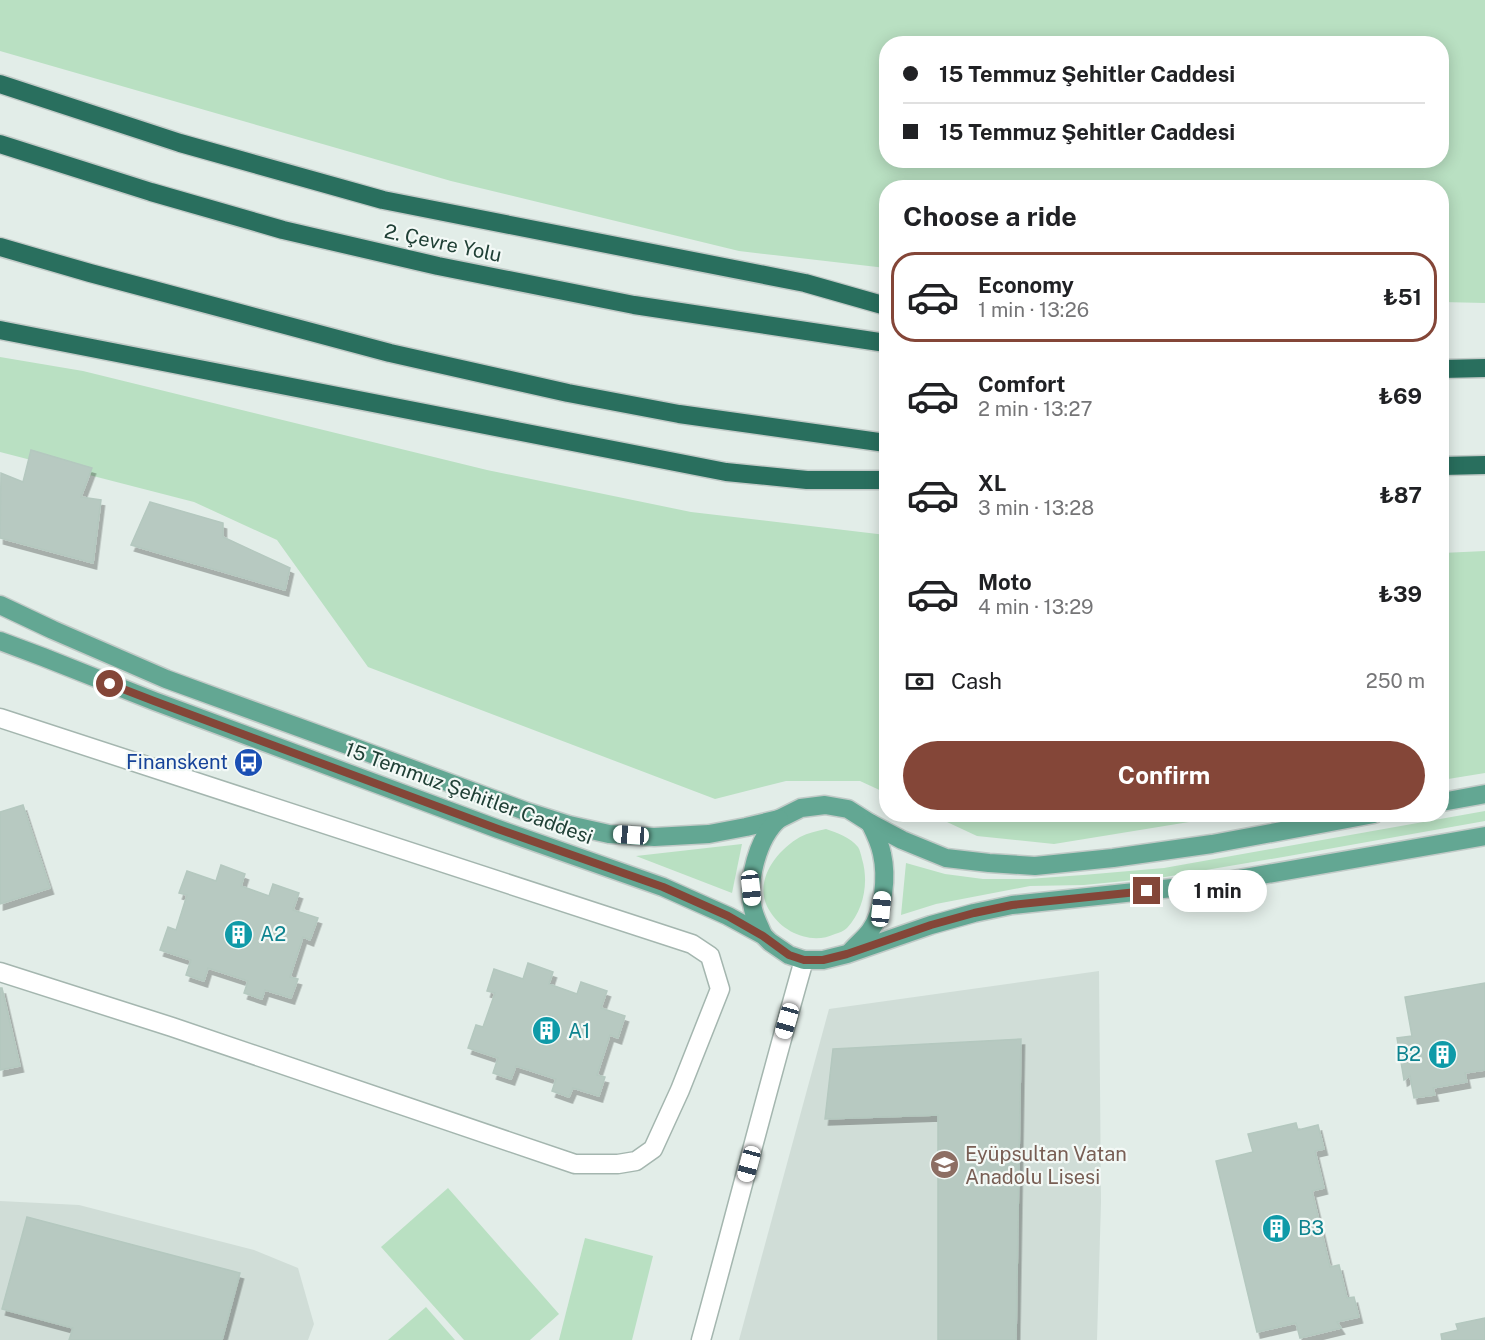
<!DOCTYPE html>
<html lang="en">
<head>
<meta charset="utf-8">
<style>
	body { margin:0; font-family:"Public Sans",sans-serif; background:#f6f6f6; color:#202124; height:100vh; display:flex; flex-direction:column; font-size:22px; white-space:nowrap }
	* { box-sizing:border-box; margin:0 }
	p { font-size:20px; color:#757577 }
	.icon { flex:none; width:33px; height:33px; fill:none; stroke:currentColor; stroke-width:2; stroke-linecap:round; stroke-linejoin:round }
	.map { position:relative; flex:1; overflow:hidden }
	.side { position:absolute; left:879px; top:180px; width:570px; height:642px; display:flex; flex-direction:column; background:#fff; border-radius:24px; box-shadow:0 3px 15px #0003 }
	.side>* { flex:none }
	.hud { position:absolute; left:879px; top:36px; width:570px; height:132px; border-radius:24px; box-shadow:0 3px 15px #0003; display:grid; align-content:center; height:132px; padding:0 24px; background:#fff }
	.end { position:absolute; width:27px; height:27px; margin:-14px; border:8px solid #844638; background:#fff; box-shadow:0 0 0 3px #fff }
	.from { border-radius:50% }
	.bubble { position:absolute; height:42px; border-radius:21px; background:#fff; box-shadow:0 3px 15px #0003; font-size:20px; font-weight:700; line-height:42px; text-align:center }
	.car { position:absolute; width:18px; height:36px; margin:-18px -9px; border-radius:8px; box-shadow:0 0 4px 2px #0007; background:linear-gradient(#fff 24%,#345 0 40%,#fff 0 76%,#345 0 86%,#fff 0) }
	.hud b { display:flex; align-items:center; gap:21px; height:57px; font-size:22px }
	.hud b+b { border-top:2px solid #e0e0e0 }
	.hud i { width:15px; height:15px; background:#202124 }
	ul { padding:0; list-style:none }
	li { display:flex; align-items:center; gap:18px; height:90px; margin:0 12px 9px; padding:0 12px; border:3px solid transparent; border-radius:24px }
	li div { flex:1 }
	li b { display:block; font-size:22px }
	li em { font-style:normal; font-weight:700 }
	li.active { border-color:#844638 }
	li>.icon { width:54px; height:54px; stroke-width:1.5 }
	h2 { padding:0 24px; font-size:27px; line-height:72px }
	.pay { display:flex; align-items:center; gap:15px; height:66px; padding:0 24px; font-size:22px }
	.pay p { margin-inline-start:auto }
	.cta { display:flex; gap:12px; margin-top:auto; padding:12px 24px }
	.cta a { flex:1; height:69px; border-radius:36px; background:#844638; color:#fff; font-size:24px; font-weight:700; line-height:69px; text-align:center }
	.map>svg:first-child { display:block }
	.built { fill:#d0ddd7 }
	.green { fill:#b9e0c2; fill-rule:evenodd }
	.building { fill:#b7c9c1; stroke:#b4c8bf; stroke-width:1.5; filter:url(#shadow) }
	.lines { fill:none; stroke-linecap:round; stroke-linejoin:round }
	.minor-casing { stroke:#a4b6af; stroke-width:21 }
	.major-casing { stroke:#c1cac7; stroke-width:21 }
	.highway-casing { stroke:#c1cac7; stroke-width:21 }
	.minor { stroke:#fff; stroke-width:18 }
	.major { stroke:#63a793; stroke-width:18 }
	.highway { stroke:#296f5e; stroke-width:18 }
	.route { stroke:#844638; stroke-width:8 }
	.labels { text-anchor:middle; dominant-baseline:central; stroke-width:4.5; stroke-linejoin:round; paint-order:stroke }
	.street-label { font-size:20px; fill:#204036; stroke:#f3f9f6 }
	.transit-label { font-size:20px; fill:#164399; stroke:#f3f9f6; text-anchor:end }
	.culture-label { font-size:20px; fill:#0d838f; stroke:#f3f9f6; text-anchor:start }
	.education-label { font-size:20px; fill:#785e54; stroke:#f3f9f6; text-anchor:start }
</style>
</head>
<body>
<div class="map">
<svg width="1485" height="1340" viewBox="0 0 1485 1340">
	<defs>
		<filter id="shadow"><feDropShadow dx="3.5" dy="6" stdDeviation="0" flood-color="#0004"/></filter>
	</defs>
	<rect width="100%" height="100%" fill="#e2ede8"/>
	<!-- built -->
	<g class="built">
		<polygon points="1099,971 1101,1202 1097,1340 739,1340 829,1009"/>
		<polygon points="0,1201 79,1205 254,1250 298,1268 314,1324 308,1340 0,1340"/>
	</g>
	<!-- green -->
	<g class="green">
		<path d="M0,0H1485V303L1442,302V188H886V268L739,251L451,181L0,51ZM886,44H1442V160H886Z"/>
		<polygon points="0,357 83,371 487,470 691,512 886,535 886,793 860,781 786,781 715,799 368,667 277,540 194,502 0,452"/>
		<polygon points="1485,551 1485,773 1442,780 1442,553"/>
		<polygon points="1485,811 1485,821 1283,857 1165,877 1084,885 1030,886 936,904 901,915 906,863 945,874 983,879 1028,879 1083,875 1164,868"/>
		<polygon points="932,815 1232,815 1054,844 977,836"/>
		<path d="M826,829C837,833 850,837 858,847C860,850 861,855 862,859C869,882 864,910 847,928C844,931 839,933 835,934C812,945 784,933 771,913C751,885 774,852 800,837C808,833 817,831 826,829Z"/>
		<polygon points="742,844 732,893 636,856"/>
		<polygon points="448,1188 559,1314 530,1340 464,1340 381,1247"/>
		<polygon points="585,1238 653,1256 632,1340 559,1340"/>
		<polygon points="426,1307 455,1340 388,1340"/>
	</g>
	<!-- building -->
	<g class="building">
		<polygon points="31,450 92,468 81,497 101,500 93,563 0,538 1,473 23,482"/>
		<polygon points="150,502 223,523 223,537 290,568 285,590 131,545"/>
		<polygon points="23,805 50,888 0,904 0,812"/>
		<polygon points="221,865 245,874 241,886 269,896 273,884 299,893 293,910 318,918 310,940 303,937 290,977 298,979 291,998 265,990 262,999 244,993 248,981 208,968 204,981 186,975 191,960 160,950 168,927 176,930 187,895 179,893 187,871 216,881"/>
		<polygon points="528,963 553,972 549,984 577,994 581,982 607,991 601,1008 625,1016 618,1038 610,1035 597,1075 605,1077 599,1096 573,1088 569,1097 552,1091 556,1079 516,1066 511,1079 493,1073 498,1058 468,1048 476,1025 483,1027 495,993 487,991 494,969 523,979"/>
		<polygon points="1485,983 1485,1070 1465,1073 1467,1082 1433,1088 1435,1095 1414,1098 1410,1076 1404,1080 1397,1038 1412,1036 1405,997"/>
		<polygon points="0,988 2,988 20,1066 0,1070"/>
		<polygon points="1021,1039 1016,1340 938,1340 938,1115 825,1119 833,1049"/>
		<polygon points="1296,1123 1298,1130 1318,1125 1324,1149 1315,1151 1324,1188 1312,1191 1330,1267 1339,1265 1347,1298 1354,1297 1359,1317 1337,1322 1341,1328 1300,1338 1296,1323 1257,1332 1216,1161 1253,1152 1248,1134"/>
		<polygon points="27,1217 240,1273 222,1340 69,1340 73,1328 2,1309"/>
		<polygon points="1485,1318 1485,1340 1442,1340 1441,1334 1458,1330 1456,1324"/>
	</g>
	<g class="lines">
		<defs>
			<g id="minor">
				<polyline points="0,718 692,944 710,956 720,989 680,1090 653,1149 636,1161 618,1164 575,1164 172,1027 0,972"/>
				<path d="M701,1340C736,1213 768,1086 804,960"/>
			</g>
			<g id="major">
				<polyline points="0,605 53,630 166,679 353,747 525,811 569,825 609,834 654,837 709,834 746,827 779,819 801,808 825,805 848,809 870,823 902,840 946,858 989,863 1035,866 1113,858 1212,844 1374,814"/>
				<polyline points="0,641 43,657 154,701 498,829 663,887 728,916 763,935 770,942 789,955 804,960 823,960 847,954 931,925 974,913 1012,905 1210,884 1485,836"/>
				<polyline points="1442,802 1485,794"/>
				<path d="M763,935C760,927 755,918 753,909C746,882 758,837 779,819"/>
				<path d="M851,951C857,944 865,938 870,931C884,912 887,876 882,854C880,843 875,833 870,823"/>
			</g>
			<g id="highway">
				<polyline points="0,84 180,143 383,200 805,283 886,306"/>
				<polyline points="0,144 151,192 283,230 438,266 634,305 886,343"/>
				<polyline points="0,247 90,273 390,353 568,393 679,414 886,443"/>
				<polyline points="0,330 726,472 807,480 886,480"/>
				<polyline points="1442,369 1485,368"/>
				<polyline points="1442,466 1485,465"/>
			</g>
		</defs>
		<!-- minor casing -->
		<use href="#minor" class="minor-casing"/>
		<!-- major casing -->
		<use href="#major" class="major-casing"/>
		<!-- highway casing -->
		<use href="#highway" class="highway-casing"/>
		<!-- minor -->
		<use href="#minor" class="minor"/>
		<!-- major -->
		<use href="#major" class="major"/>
		<!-- highway -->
		<use href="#highway" class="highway"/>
	</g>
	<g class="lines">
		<!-- route -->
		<polyline class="route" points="110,684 154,701 498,829 663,887 728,916 763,936 789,955 804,960 823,960 847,954 931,925 974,913 1012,905 1147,891"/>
	</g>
	<!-- icons -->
	<defs>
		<symbol id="bus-disc" viewBox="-11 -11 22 22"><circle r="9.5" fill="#1a4fb4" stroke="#f3f9f6"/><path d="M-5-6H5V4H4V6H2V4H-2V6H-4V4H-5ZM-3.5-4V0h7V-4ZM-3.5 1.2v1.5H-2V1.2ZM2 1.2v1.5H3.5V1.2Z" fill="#fff"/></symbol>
		<symbol id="building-disc" viewBox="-11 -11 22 22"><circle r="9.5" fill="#0f9aa8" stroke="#f3f9f6"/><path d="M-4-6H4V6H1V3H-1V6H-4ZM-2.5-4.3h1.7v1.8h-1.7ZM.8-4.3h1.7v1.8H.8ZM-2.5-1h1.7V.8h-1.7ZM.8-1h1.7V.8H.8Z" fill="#fff"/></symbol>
		<symbol id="school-disc" viewBox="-11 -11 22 22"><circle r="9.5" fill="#8d6e63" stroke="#f3f9f6"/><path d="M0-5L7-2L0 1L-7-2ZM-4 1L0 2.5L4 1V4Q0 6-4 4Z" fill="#fff"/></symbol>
	</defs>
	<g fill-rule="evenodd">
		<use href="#bus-disc" x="232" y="746" width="33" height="33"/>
		<use href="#building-disc" x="222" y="918" width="33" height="33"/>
		<use href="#building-disc" x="530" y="1014" width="33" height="33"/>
		<use href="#building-disc" x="1426" y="1038" width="33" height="33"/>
		<use href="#school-disc" x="928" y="1148" width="33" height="33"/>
		<use href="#building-disc" x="1260" y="1212" width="33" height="33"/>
	</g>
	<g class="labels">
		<!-- street labels -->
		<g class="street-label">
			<text transform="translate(443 243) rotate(12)">2. Çevre Yolu</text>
			<text transform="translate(469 793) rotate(20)">15 Temmuz Şehitler Caddesi</text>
		</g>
		<!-- transit labels -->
		<g class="transit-label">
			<text x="228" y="762">Finanskent</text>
		</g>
		<!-- culture labels -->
		<g class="culture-label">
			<text x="260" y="934">A2</text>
			<text x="568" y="1031">A1</text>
			<text x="1421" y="1054" text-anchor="end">B2</text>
			<text x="1298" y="1228">B3</text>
		</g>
		<!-- education labels -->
		<g class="education-label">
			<text x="965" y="1154">Eyüpsultan Vatan<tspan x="965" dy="23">Anadolu Lisesi</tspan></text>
		</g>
	</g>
</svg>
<i class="end from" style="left:110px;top:684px"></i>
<i class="end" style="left:1147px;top:891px"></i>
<div class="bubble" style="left:1168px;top:870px;width:99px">1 min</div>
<i class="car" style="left:631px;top:835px;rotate:274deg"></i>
<i class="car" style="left:751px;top:888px;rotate:174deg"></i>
<i class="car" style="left:881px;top:909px;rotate:6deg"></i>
<i class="car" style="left:787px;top:1021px;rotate:196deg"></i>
<i class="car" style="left:749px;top:1164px;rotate:195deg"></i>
<div class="hud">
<b><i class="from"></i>15 Temmuz Şehitler Caddesi</b>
<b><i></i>15 Temmuz Şehitler Caddesi</b>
</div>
<section class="side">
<h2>Choose a ride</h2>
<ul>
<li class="active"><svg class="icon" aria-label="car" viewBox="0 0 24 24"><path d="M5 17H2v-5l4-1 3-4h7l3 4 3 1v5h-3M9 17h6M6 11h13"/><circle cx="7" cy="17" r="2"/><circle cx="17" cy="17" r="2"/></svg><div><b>Economy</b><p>1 min · 13:26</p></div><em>₺51</em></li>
<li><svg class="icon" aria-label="car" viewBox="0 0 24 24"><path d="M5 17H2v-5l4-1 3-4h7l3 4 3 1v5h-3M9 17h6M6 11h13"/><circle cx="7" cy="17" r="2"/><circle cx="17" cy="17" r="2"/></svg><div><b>Comfort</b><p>2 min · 13:27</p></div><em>₺69</em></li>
<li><svg class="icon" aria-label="car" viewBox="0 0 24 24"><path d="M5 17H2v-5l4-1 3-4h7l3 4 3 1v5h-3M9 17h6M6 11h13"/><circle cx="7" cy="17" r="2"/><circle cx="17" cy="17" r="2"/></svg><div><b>XL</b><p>3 min · 13:28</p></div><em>₺87</em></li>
<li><svg class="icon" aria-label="car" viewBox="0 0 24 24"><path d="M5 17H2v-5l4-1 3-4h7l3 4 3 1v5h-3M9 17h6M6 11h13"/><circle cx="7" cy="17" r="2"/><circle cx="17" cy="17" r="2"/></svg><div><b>Moto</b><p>4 min · 13:29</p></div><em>₺39</em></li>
</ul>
<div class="pay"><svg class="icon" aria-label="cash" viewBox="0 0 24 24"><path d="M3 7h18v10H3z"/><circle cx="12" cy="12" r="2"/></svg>Cash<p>250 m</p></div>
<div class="cta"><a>Confirm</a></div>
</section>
</div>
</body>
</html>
